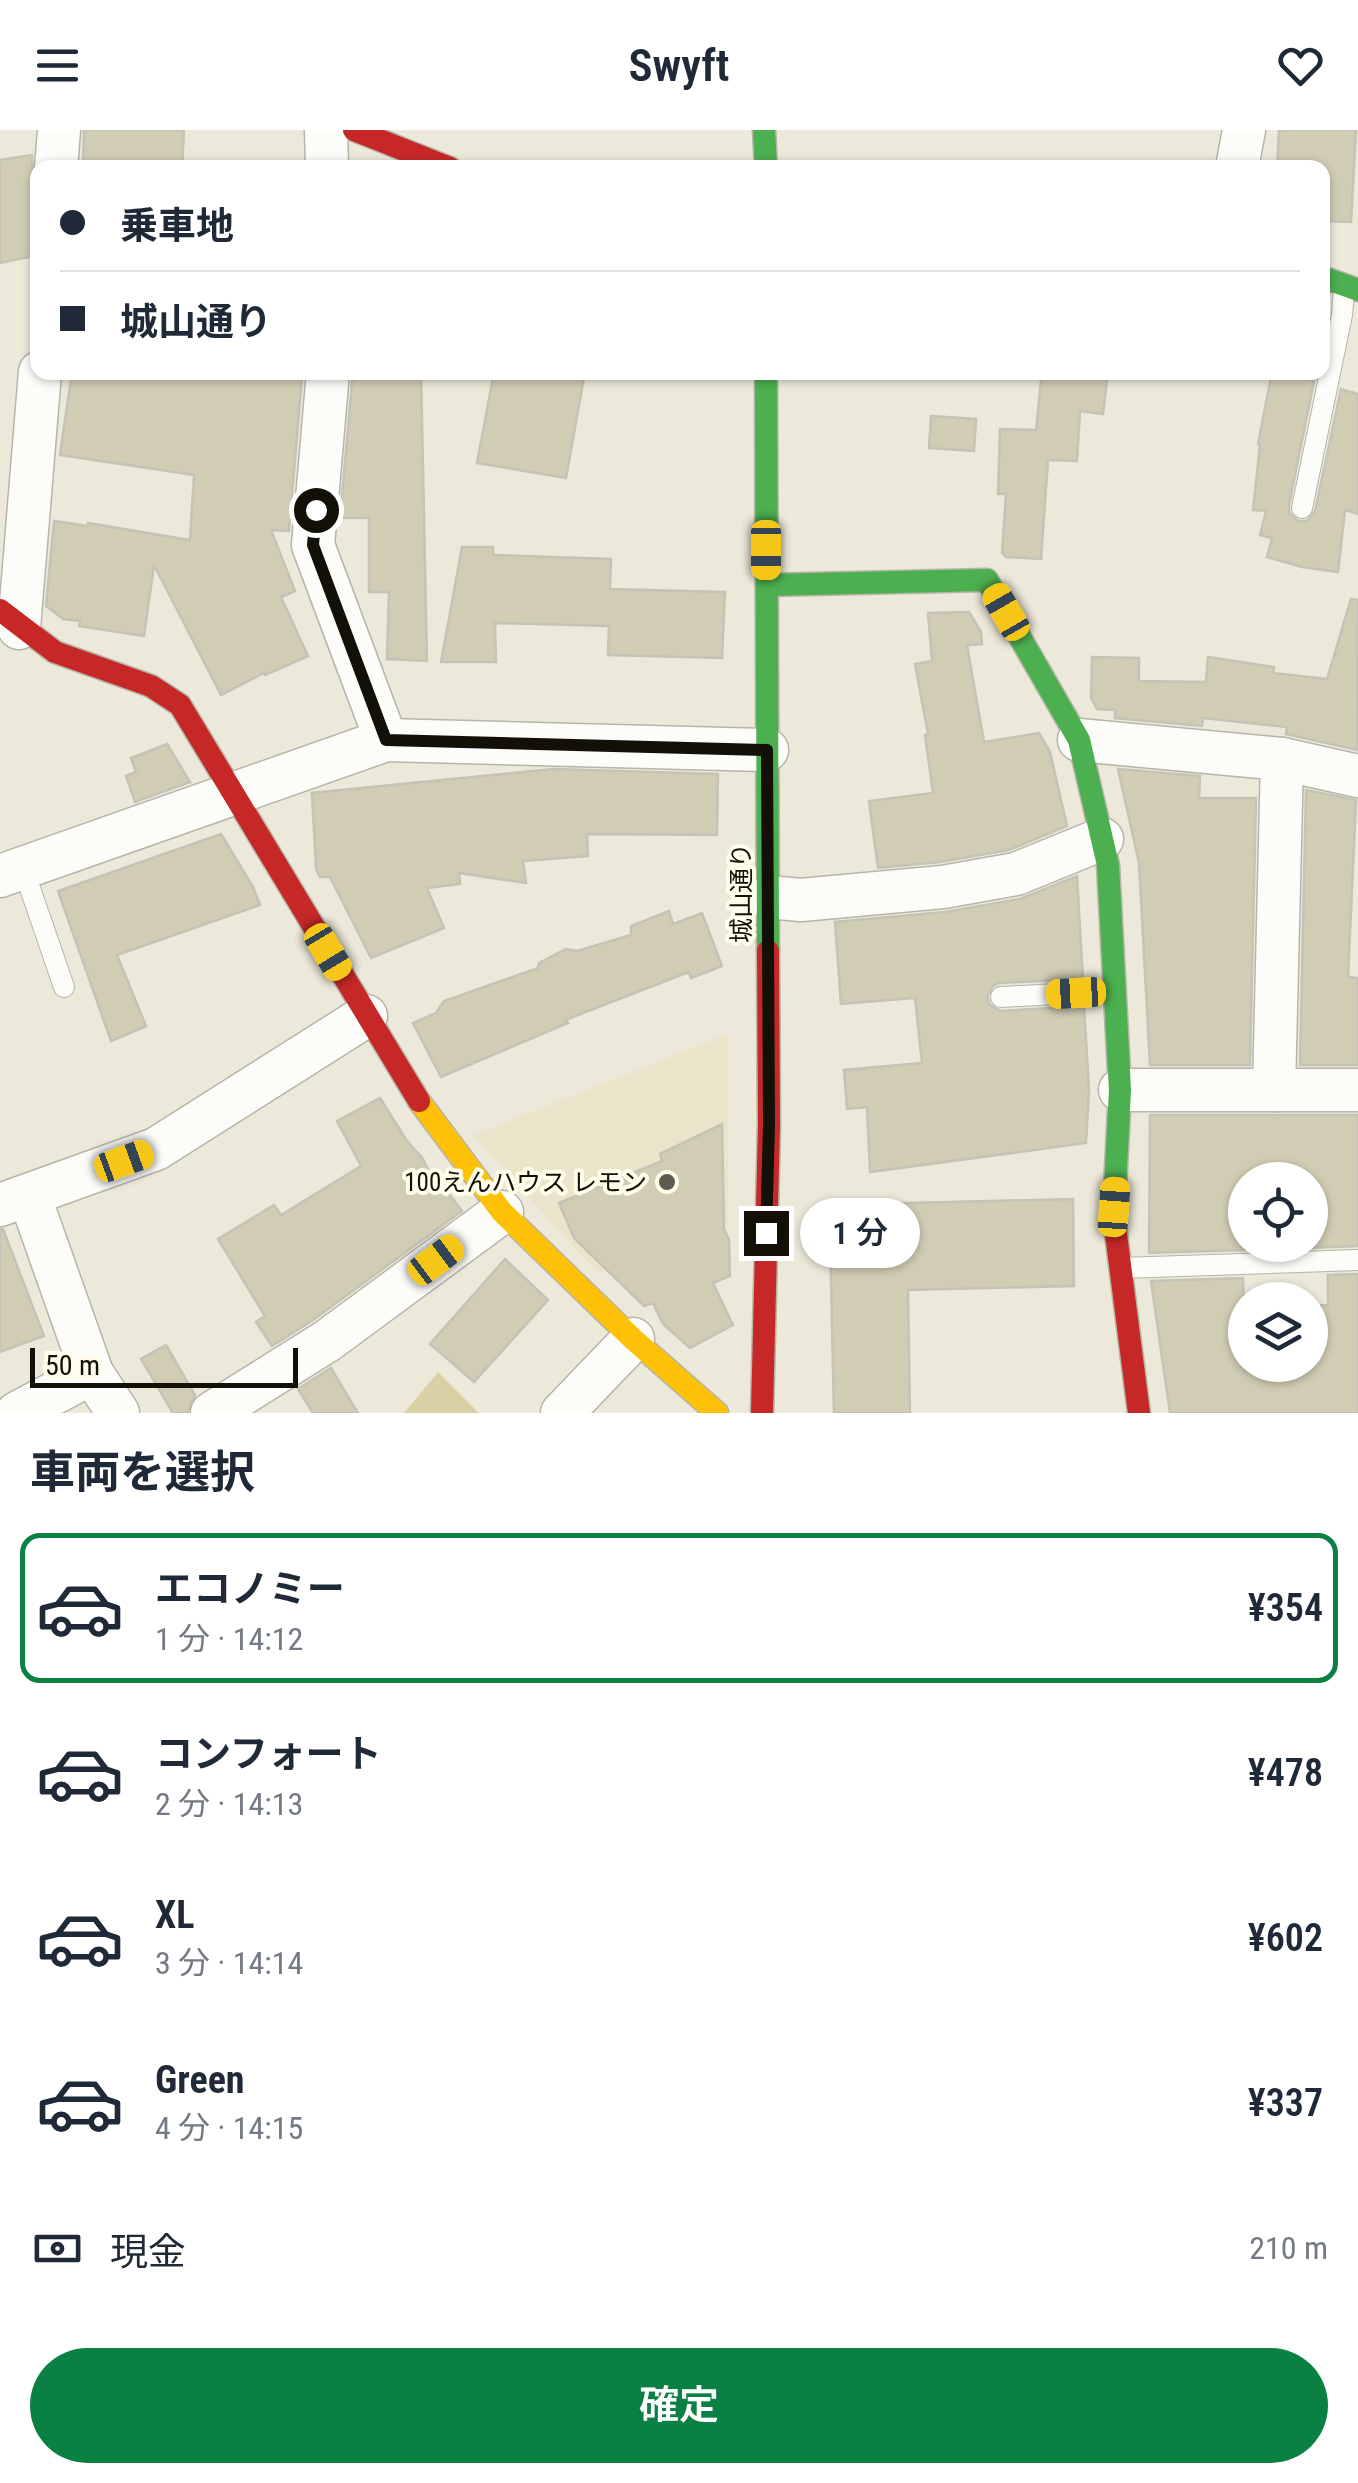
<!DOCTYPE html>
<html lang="ja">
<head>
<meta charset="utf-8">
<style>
	body { margin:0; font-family:"Roboto Condensed","Noto Sans JP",sans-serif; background:#f2f2f3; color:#1f2937; height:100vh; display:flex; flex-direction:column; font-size:38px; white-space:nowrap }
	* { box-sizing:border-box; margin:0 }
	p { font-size:32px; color:#747a83 }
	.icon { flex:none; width:55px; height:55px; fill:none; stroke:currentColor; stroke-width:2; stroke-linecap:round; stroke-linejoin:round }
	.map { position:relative; height:1283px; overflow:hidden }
	.side { display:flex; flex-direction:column; background:#fff; flex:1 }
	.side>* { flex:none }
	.top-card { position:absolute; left:30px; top:30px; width:1300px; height:220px; border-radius:20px; box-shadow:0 2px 8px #0004; display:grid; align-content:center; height:220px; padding:0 30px; background:#fff }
	.fabs { position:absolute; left:1228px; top:1032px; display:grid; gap:20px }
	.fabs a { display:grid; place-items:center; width:100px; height:100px; border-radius:50%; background:#fff; box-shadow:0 2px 8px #0004; font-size:50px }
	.scale { position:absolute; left:30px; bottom:25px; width:268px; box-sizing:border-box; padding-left:10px; border:5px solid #121007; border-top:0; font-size:28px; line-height:35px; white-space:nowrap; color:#121007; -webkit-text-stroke:8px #fffcea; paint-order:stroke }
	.end { position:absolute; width:45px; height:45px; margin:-22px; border:12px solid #121007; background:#fff; box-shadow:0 0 0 5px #fff }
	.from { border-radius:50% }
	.bubble { position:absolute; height:70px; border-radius:35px; background:#fff; box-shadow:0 2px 8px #0004; font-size:32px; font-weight:600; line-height:70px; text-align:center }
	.car { position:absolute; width:30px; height:60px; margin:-30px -15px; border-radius:12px; box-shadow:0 0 8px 2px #0007; background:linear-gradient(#f5c518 24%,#345 0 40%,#f5c518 0 76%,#345 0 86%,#f5c518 0) }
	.top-card b { display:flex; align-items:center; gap:35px; height:95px; font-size:38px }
	.top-card b+b { border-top:2px solid #e0e1e3 }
	.top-card i { width:25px; height:25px; background:#1f2937 }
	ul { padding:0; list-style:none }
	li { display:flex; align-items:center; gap:30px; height:150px; margin:0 20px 15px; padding:0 10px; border:5px solid transparent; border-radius:20px }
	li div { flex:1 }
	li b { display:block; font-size:38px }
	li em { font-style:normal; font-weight:600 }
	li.active { border-color:#0b8043 }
	li>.icon { width:90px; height:90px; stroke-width:1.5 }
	h2 { padding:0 30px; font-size:45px; line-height:120px }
	.pay { display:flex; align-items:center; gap:25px; height:110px; padding:0 30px; font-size:38px }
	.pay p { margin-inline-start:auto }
	.cta { display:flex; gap:20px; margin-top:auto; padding:20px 30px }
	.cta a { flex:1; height:115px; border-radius:60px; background:#0b8043; color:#fff; font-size:40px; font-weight:600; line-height:115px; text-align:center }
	header { display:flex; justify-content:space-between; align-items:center; height:130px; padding:0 30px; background:#fff; font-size:45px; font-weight:600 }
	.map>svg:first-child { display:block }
	.built { fill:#eae5ca }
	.green { fill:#d9d1a6 }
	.building { fill:#d1ccb4; stroke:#c5c2b6; stroke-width:2.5 }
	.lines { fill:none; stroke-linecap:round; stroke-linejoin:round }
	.lane-casing { stroke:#b7b5a9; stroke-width:22 }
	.street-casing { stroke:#b7b5a9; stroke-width:45 }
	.fast-casing { stroke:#b7b5a9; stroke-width:25 }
	.slow-casing { stroke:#b7b5a9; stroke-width:25 }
	.jam-casing { stroke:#b7b5a9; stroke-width:25 }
	.lane { stroke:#fcfcf9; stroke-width:20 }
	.street { stroke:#fcfcf9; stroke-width:42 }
	.fast { stroke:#4caf50; stroke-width:22 }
	.slow { stroke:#ffc107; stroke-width:22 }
	.jam { stroke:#c62828; stroke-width:22 }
	.route { stroke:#121007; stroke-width:12 }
	.poi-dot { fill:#5e5c51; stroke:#fffcea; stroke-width:4 }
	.labels { text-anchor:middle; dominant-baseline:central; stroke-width:8; stroke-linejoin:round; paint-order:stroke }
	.street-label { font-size:25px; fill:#121007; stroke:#fffcea }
	.poi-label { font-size:25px; fill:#121007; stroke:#fffcea; text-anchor:end }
</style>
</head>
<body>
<header><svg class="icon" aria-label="menu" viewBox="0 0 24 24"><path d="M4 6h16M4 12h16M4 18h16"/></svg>Swyft<svg class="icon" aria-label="heart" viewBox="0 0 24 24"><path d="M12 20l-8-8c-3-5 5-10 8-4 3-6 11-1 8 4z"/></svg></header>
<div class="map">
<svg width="1358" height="1283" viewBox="0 0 1358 1283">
	<rect width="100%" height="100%" fill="#ece9da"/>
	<!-- built -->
	<polygon class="built" points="729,903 728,1093 598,1144 473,1005"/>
	<!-- green -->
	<polygon class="green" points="438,1242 479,1283 404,1283"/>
	<!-- building -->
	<g class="building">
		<polygon points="84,0 184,0 182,38 83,38"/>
		<polygon points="1279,0 1356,0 1351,92 1322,91 1322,38 1277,38"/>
		<polygon points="32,25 33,48 38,54 38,125 0,133 0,30"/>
		<polygon points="72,242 203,242 302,247 289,401 271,400 295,461 281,467 308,526 265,545 264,543 221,565 154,435 144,506 79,496 80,491 63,489 46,476 54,391 87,396 88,393 190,410 194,345 60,325"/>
		<polygon points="353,242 421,242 427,531 387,529 389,462 369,462 369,388 340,388"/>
		<polygon points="494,242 585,242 566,348 477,333"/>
		<polygon points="1042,242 1108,242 1103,284 1080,281 1077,331 1048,330 1041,429 1006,427 1002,423 1006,364 998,364 1000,299 1036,300"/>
		<polygon points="1272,242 1307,242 1306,248 1314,251 1289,375 1289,383 1298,391 1307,391 1315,381 1341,259 1358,264 1358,384 1345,380 1338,442 1302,437 1267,427 1272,408 1260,405 1266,381 1253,380 1260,315 1258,314"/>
		<polygon points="931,286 976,289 974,321 929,318"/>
		<polygon points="462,417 493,417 493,425 611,429 610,459 725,462 722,528 608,525 609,496 495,493 496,532 441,532"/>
		<polygon points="1351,469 1358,470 1357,620 1286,604 1287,597 1203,588 1202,596 1115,588 1115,580 1097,579 1091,568 1092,527 1139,528 1139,551 1206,552 1208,527 1274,537 1273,543 1327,549"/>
		<polygon points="969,482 981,502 982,514 967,515 984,612 1039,603 1050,622 1067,696 1009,720 940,732 878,738 869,671 933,663 925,605 928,604 915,534 932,531 928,483"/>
		<polygon points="167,614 190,652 135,672 126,646 136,642 131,628"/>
		<polygon points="553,639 718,644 717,705 587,704 588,726 523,731 526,753 459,743 460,754 427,758 444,798 371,828 330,747 320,747 316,739 312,663"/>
		<polygon points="1118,639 1200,646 1199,668 1256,668 1250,935 1150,935 1139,733"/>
		<polygon points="1306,660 1356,670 1348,847 1358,848 1358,935 1300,935"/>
		<polygon points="221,704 253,757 260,775 117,825 146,896 111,911 58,761"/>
		<polygon points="1077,746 1083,849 999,853 993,856 987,867 990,875 1001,881 1084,876 1089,960 1086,1013 870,1042 867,977 847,979 844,940 922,933 915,868 841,874 835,792 945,782 1020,769"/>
		<polygon points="669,781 673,794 702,783 722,836 691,848 689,842 565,890 568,893 441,947 413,893 436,883 444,871 538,838 539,833 566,819 577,821 631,805 631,796"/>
		<polygon points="380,968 407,1011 423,1029 437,1060 443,1056 462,1081 313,1190 272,1216 256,1192 265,1186 218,1109 274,1075 281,1085 361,1036 337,991"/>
		<polygon points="1150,985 1358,985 1358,1116 1310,1118 1310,1050 1245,1050 1245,1120 1149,1123"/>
		<polygon points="722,994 724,1099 729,1110 730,1146 713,1153 733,1195 690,1218 663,1194 653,1173 644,1176 574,1108 559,1073 662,1031 660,1024"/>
		<polygon points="1073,1069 1074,1156 908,1160 910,1283 834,1283 830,1104 868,1103 868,1074"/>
		<polygon points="0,1099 3,1099 44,1206 0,1222"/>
		<polygon points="505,1129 548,1170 474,1252 430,1214"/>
		<polygon points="1358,1144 1358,1283 1170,1283 1151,1151 1243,1148 1245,1242 1310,1237 1310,1176 1328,1175 1328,1145"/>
		<polygon points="166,1215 195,1265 187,1283 173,1283 141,1229"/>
		<polygon points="331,1238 358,1283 313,1283 298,1259"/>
	</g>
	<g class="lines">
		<defs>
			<g id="lane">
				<polyline points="1302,378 1342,185 1344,159"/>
				<polyline points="23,738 64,857"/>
				<polyline points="1001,867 1112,861"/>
				<polyline points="1120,1138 1358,1130"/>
			</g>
			<g id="street">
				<polyline points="326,0 327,38"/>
				<polyline points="56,38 59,0"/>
				<polyline points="1237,38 1244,0"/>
				<polyline points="328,242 313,415 386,610"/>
				<polyline points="19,498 40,242"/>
				<polyline points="1079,610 1282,629 1358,646"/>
				<polyline points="0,746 386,610 767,620"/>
				<polyline points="768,767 801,770 943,757 1016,744 1102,709"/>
				<polyline points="1120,960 1358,960"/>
				<polyline points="1274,960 1282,629"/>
				<polyline points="29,1065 92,1243 118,1283"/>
				<polyline points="0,1075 156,1019 366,886"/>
				<polyline points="17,1283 92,1243"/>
				<polyline points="212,1283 327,1211 502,1082"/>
				<polyline points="562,1283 633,1209"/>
			</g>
			<g id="fast">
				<polyline points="764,0 766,38"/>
				<polyline points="1322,147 1358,160"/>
				<polyline points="766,242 768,821"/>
				<polyline points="767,455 987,450 1079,610 1108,735 1120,960 1114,1077 1116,1104"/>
			</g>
			<polyline id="slow" points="419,971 502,1082 633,1209 717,1283"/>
			<g id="jam">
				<polyline points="354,0 450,38"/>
				<polyline points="0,480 55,522 151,556 180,575 419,971"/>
				<polyline points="1116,1104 1139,1283"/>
				<polyline points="762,1283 769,995 768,821"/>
			</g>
		</defs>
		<!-- lane casing -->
		<use href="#lane" class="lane-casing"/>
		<!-- street casing -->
		<use href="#street" class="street-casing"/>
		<!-- fast casing -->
		<use href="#fast" class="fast-casing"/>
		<!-- slow casing -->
		<use href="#slow" class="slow-casing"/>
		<!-- jam casing -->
		<use href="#jam" class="jam-casing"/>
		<!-- lane -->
		<use href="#lane" class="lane"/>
		<!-- street -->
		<use href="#street" class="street"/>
		<!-- fast -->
		<use href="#fast" class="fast"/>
		<!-- slow -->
		<use href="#slow" class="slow"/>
		<!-- jam -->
		<use href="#jam" class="jam"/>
	</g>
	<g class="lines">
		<!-- route -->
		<polyline class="route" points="316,380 313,415 386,610 767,620 769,995 766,1103"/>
	</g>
	<!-- markers -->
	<circle class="poi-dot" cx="667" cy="1052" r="10"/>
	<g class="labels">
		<!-- street labels -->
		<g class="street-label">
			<text transform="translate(741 763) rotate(-90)">城山通り</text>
		</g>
		<!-- poi labels -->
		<g class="poi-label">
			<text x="647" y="1052">100えんハウス レモン</text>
		</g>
	</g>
</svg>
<div class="fabs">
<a><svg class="icon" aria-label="locate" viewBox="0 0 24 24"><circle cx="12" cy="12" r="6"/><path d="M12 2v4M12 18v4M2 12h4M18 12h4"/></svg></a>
<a><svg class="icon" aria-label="layers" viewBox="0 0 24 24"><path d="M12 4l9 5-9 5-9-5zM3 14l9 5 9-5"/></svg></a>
</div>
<div class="scale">50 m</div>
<i class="end from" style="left:316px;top:380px"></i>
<i class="end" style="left:766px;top:1103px"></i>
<div class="bubble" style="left:800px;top:1068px;width:120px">1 分</div>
<i class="car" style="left:766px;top:420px;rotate:180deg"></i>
<i class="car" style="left:1006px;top:482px;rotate:330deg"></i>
<i class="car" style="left:328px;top:822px;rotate:149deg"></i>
<i class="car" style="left:1076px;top:863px;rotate:267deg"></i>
<i class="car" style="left:124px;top:1031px;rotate:70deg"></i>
<i class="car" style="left:1114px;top:1077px;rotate:4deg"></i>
<i class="car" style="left:436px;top:1130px;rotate:53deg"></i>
<div class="top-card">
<b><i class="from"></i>乗車地</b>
<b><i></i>城山通り</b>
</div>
</div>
<section class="side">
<h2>車両を選択</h2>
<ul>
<li class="active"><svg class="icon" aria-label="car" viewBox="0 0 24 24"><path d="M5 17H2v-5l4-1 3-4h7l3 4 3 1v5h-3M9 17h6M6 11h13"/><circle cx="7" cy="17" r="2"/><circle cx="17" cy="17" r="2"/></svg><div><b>エコノミー</b><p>1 分 · 14:12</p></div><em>¥354</em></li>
<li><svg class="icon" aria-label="car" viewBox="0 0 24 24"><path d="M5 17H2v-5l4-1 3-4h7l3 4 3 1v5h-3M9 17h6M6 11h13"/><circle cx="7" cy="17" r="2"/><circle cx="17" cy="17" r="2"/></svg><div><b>コンフォート</b><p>2 分 · 14:13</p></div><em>¥478</em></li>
<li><svg class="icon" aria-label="car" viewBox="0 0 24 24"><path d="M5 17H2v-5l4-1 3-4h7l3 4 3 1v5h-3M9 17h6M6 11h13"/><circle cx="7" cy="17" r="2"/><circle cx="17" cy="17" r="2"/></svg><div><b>XL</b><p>3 分 · 14:14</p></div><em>¥602</em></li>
<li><svg class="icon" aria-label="car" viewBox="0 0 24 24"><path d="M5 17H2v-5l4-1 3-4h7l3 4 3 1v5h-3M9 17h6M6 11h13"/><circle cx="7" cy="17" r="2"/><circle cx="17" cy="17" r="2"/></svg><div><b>Green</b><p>4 分 · 14:15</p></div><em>¥337</em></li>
</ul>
<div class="pay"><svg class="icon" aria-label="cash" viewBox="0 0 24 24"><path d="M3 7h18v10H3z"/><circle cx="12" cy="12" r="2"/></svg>現金<p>210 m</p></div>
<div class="cta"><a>確定</a></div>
</section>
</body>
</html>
